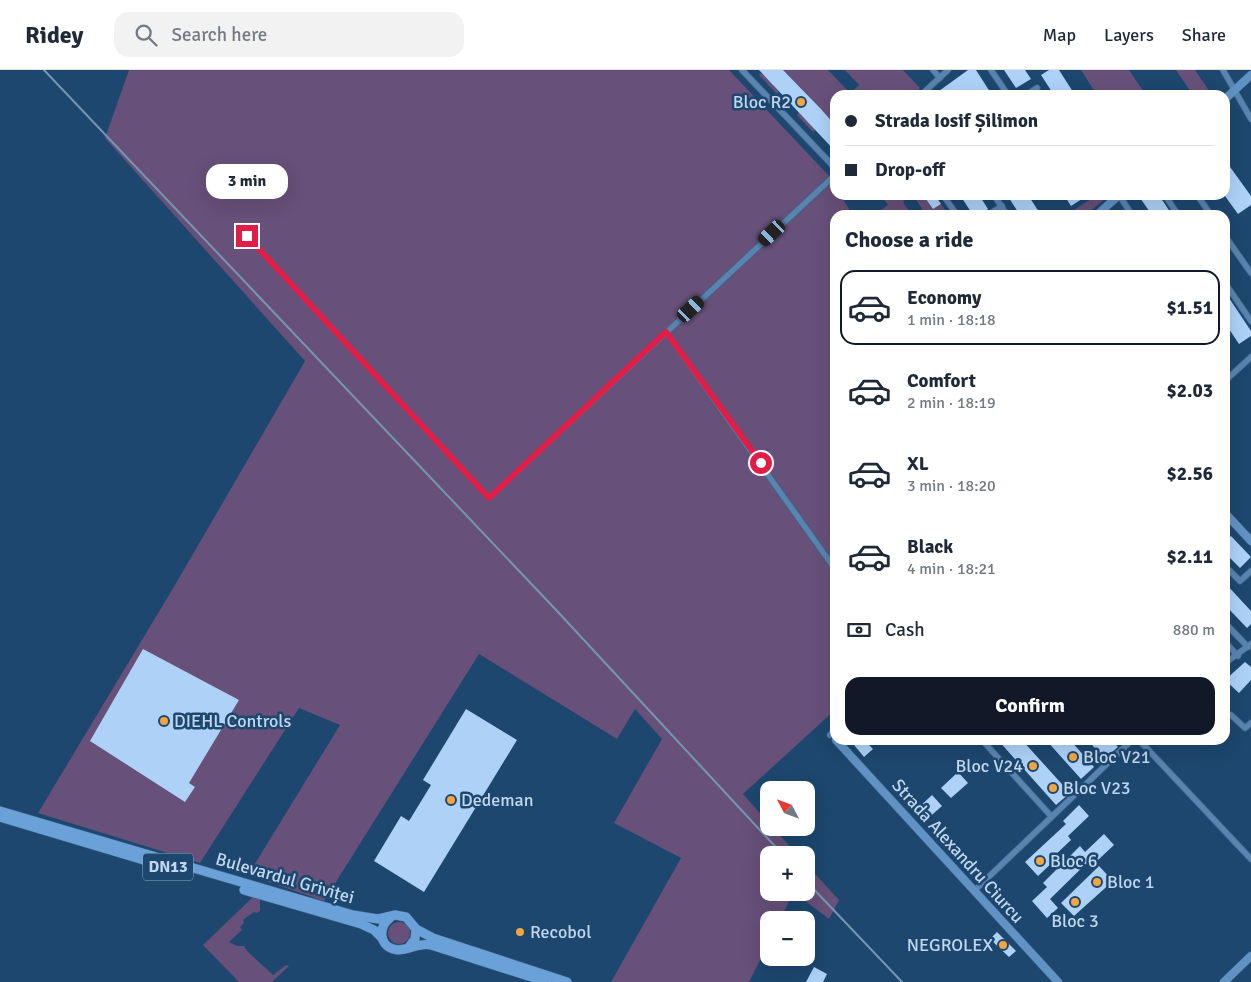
<!DOCTYPE html>
<html lang="en">
<head>
<meta charset="utf-8">
<style>
	body { margin:0; font-family:Signika,sans-serif; background:#f2f2f3; color:#1f2937; height:100vh; display:flex; flex-direction:column; font-size:19px; white-space:nowrap }
	* { box-sizing:border-box; margin:0 }
	p { font-size:16px; color:#747a83 }
	.icon { flex:none; width:28px; height:28px; fill:none; stroke:currentColor; stroke-width:2; stroke-linecap:round; stroke-linejoin:round }
	.map { position:relative; flex:1; overflow:hidden }
	.drawer { position:absolute; left:830px; top:140px; width:400px; height:535px; display:flex; flex-direction:column; background:#fff; border-radius:15px; box-shadow:0 5px 20px #0002 }
	.drawer>* { flex:none }
	.top-card { position:absolute; left:830px; top:20px; width:400px; height:110px; border-radius:15px; box-shadow:0 5px 20px #0002; display:grid; align-content:center; height:110px; padding:0 15px; background:#fff }
	.needle { width:32px; rotate:311deg }
	.controls { position:absolute; left:760px; top:711px; display:grid; gap:10px }
	.controls a { display:grid; place-items:center; width:55px; height:55px; border-radius:10px; background:#fff; box-shadow:0 5px 20px #0002; font-size:25px }
	.end { position:absolute; width:22px; height:22px; margin:-11px; border:6px solid #e11d48; background:#fff; box-shadow:0 0 0 2px #fff }
	.from { border-radius:50% }
	.bubble { position:absolute; height:35px; border-radius:15px; background:#fff; box-shadow:0 5px 20px #0002; font-size:16px; font-weight:700; line-height:35px; text-align:center }
	.car { position:absolute; width:15px; height:30px; margin:-15px -8px; border-radius:6px; box-shadow:0 0 4px 1px #0007; background:linear-gradient(#222 24%,#8ab4d8 0 40%,#222 0 76%,#8ab4d8 0 86%,#222 0) }
	.top-card b { display:flex; align-items:center; gap:18px; height:48px; font-size:19px }
	.top-card b+b { border-top:1px solid #e0e1e3 }
	.top-card i { width:12px; height:12px; background:#1f2937 }
	ul { padding:0; list-style:none }
	li { display:flex; align-items:center; gap:15px; height:75px; margin:0 10px 8px; padding:0 5px; border:2px solid transparent; border-radius:15px }
	li div { flex:1 }
	li b { display:block; font-size:19px }
	li em { font-style:normal; font-weight:700 }
	li.current { border-color:#111827 }
	li>.icon { width:45px; height:45px; stroke-width:1.5 }
	h2 { padding:0 15px; font-size:22px; line-height:60px }
	.pay { display:flex; align-items:center; gap:12px; height:55px; padding:0 15px; font-size:19px }
	.pay p { margin-inline-start:auto }
	.primary-button { display:flex; gap:10px; margin-top:auto; padding:10px 15px }
	.primary-button a { flex:1; height:58px; border-radius:15px; background:#111827; color:#fff; font-size:20px; font-weight:700; line-height:58px; text-align:center }
	header { display:flex; align-items:center; gap:30px; box-sizing:border-box; height:70px; padding:0 25px; background:#fff; border-bottom:1px solid #e0e1e3 }
	header strong { font-size:24px }
	nav { display:flex; gap:28px; margin-inline-start:auto; font-size:18px }
	.search { width:350px; height:45px; background:#f2f2f3; display:flex; align-items:center; gap:12px; box-sizing:border-box; padding:0 18px; border-radius:15px; color:#747a83; font-size:19px }
	.map>svg:first-child { display:block }
	.green { fill:#675079 }
	.building { fill:#add1f7 }
	.lines { fill:none; stroke-linecap:round; stroke-linejoin:round }
	.street-casing { stroke:#3d6384; stroke-width:7 }
	.secondary-casing { stroke:#3d6384; stroke-width:9 }
	.primary-casing { stroke:#3d6384; stroke-width:10 }
	.street { stroke:#5984b0; stroke-width:5.5 }
	.secondary { stroke:#6192c4; stroke-width:8 }
	.primary { stroke:#6aa1d9; stroke-width:9 }
	.rail { stroke:#7696b4; stroke-width:2 }
	.route { stroke:#e11d48; stroke-width:6 }
	.poi-dot { fill:#f2a541; stroke:#1d476f; stroke-width:2 }
	.labels { text-anchor:middle; dominant-baseline:central; stroke-width:5; stroke-linejoin:round; paint-order:stroke }
	.shield { fill:#1d476f; stroke:#8facc8; stroke-width:1 }
	.shield-label { font-size:16px; font-weight:bold; fill:#c0d7ee }
	.poi-label { font-size:18px; fill:#c0d7ee; stroke:#1d476f; text-anchor:start }
	.street-label { font-size:18px; fill:#c0d7ee; stroke:#1d476f }
</style>
</head>
<body>
<header>
<strong>Ridey</strong>
<div class="search"><svg class="icon" aria-label="search" viewBox="0 0 24 24"><circle cx="10" cy="10" r="6"/><path d="M15 15l6 6"/></svg>Search here</div>
<nav><a>Map</a><a>Layers</a><a>Share</a></nav>
</header>
<div class="map">
<svg width="1251" height="912" viewBox="0 0 1251 912">
	<rect width="100%" height="100%" fill="#1d476f"/>
	<!-- green -->
	<g class="green">
		<polygon points="129,0 729,0 830,107 835,117 835,125 840,125 853,145 835,145 835,640 743,724 769,753 769,758 773,758 798,785 769,785 769,822 793,823 780,850 769,850 769,872 749,912 611,912 681,788 614,753 662,669 635,639 617,669 479,584 324,831 248,805 340,655 299,638 200,793 38,743 175,515 305,291 105,68"/>
		<polygon points="782,0 828,0 850,23 859,15 845,0 903,0 920,18 914,25 835,25 835,55 821,41 809,53 815,60 813,62 797,45 799,43 807,51 820,38 786,3 773,15 779,22 777,24 759,5 761,3 770,11"/>
		<polygon points="1081,0 1129,0 1146,25 1097,25"/>
		<polygon points="1176,0 1195,0 1212,25 1193,25"/>
		<polygon points="881,125 903,125 904,134 912,145 874,145 888,135"/>
		<polygon points="913,125 923,125 933,139 941,134 948,144 926,145"/>
		<polygon points="1097,125 1109,125 1086,145 1078,145 1074,140"/>
		<polygon points="806,794 839,830 829,849 795,823 806,822"/>
		<polygon points="253,827 257,827 260,830 260,841 257,843 254,842 243,850 244,853 240,857 242,860 229,872 237,876 244,876 248,882 273,905 286,895 289,896 272,912 239,912 203,875"/>
		<circle cx="399" cy="863" r="11"/>
	</g>
	<!-- building -->
	<g class="building">
		<polygon points="759,0 783,0 820,38 835,55 835,81"/>
		<polygon points="968,0 976,0 992,25 941,25 939,21"/>
		<polygon points="1004,0 1025,0 1031,9 1016,18"/>
		<polygon points="1049,0 1059,0 1075,25 1054,25 1041,5"/>
		<polygon points="1225,90 1251,126 1251,135 1238,144 1225,126"/>
		<polygon points="923,125 935,125 941,134 933,139"/>
		<polygon points="960,125 979,125 988,139 981,145 973,145"/>
		<polygon points="1007,125 1028,125 1041,145 1020,145"/>
		<polygon points="1064,125 1088,125 1071,136"/>
		<polygon points="1138,125 1159,125 1172,145 1152,145"/>
		<polygon points="1225,222 1251,261 1251,266 1239,274 1225,253"/>
		<polygon points="1231,466 1251,487 1240,498 1225,483 1225,472"/>
		<polygon points="1225,513 1251,541 1251,554 1247,558 1225,535"/>
		<polygon points="143,579 239,630 189,713 195,717 185,732 90,671"/>
		<polygon points="1245,592 1251,597 1251,610 1239,623 1225,610"/>
		<polygon points="466,639 517,670 424,822 374,791 401,746 409,751 431,715 423,710"/>
		<polygon points="850,670 864,670 873,679 864,687"/>
		<polygon points="998,670 1022,670 1070,723 1056,735"/>
		<polygon points="1046,670 1070,670 1094,697 1081,709"/>
		<polygon points="1088,670 1111,670 1118,677 1104,689"/>
		<polygon points="958,702 968,713 951,728 941,718"/>
		<polygon points="932,725 942,736 925,751 915,741"/>
		<polygon points="1079,735 1089,746 1068,766 1071,770 1052,788 1054,791 1038,806 1025,792 1066,754 1063,751"/>
		<polygon points="1104,764 1114,775 1098,790 1094,786 1050,829 1058,838 1047,848 1032,831 1047,817 1043,813 1080,776 1085,782"/>
		<polygon points="1099,796 1113,811 1074,846 1061,833"/>
		<polygon points="997,862 1016,881 1009,887 990,869"/>
		<polygon points="814,897 827,904 823,912 806,912"/>
	</g>
	<g class="lines">
		<defs>
			<g id="street">
				<polyline points="742,0 835,98"/>
				<polyline points="933,0 940,8"/>
				<polyline points="991,0 1008,25"/>
				<polyline points="1223,0 1251,49"/>
				<polyline points="921,25 948,0"/>
				<polyline points="1026,25 1037,18"/>
				<polyline points="943,125 957,145"/>
				<polyline points="994,125 1007,145"/>
				<polyline points="1119,125 1132,145"/>
				<polyline points="1165,125 1178,145"/>
				<polyline points="1197,125 1211,145"/>
				<polyline points="988,145 1002,136"/>
				<polyline points="247,166 489,428 835,105"/>
				<polyline points="1225,166 1251,203"/>
				<polyline points="1225,213 1251,251"/>
				<polyline points="666,262 835,499"/>
				<polyline points="1225,311 1251,287"/>
				<polyline points="1225,496 1240,511 1251,501"/>
				<polyline points="1225,553 1248,577"/>
				<polyline points="1225,572 1238,586"/>
				<polyline points="1225,593 1251,574"/>
				<polyline points="1231,645 1245,658 1251,653"/>
				<polyline points="830,665 835,660"/>
				<polyline points="982,670 1051,746"/>
				<polyline points="1139,670 1251,789"/>
				<polyline points="975,820 1132,670"/>
			</g>
			<g id="secondary">
				<polyline points="1225,29 1251,5"/>
				<polyline points="1097,145 1119,125"/>
				<polyline points="1225,443 1251,471"/>
				<polyline points="836,670 1058,912"/>
				<polyline points="1224,912 1251,886"/>
			</g>
			<g id="primary">
				<polyline points="0,741 353,845 378,849 395,845 406,847 416,859 415,869 409,877"/>
				<polyline points="0,747 177,800"/>
				<polyline points="244,820 361,854 374,860 382,868"/>
				<path d="M390,848C379,856 378,874 393,879C404,883 417,872 431,875L547,912"/>
				<polyline points="416,859 433,868 567,912"/>
			</g>
		</defs>
		<!-- street casing -->
		<use href="#street" class="street-casing"/>
		<!-- secondary casing -->
		<use href="#secondary" class="secondary-casing"/>
		<!-- primary casing -->
		<use href="#primary" class="primary-casing"/>
		<!-- street -->
		<use href="#street" class="street"/>
		<!-- secondary -->
		<use href="#secondary" class="secondary"/>
		<!-- primary -->
		<use href="#primary" class="primary"/>
		<!-- rail -->
		<g class="rail">
			<polyline points="44,0 558,542 783,785"/>
			<polyline points="806,811 902,912"/>
		</g>
	</g>
	<g class="lines">
		<!-- route -->
		<polyline class="route" points="247,166 489,428 666,262 761,393"/>
	</g>
	<!-- markers -->
	<g class="poi-dot">
		<circle cx="801" cy="32" r="5"/>
		<circle cx="164" cy="651" r="5"/>
		<circle cx="1073" cy="687" r="5"/>
		<circle cx="1033" cy="696" r="5"/>
		<circle cx="1053" cy="718" r="5"/>
		<circle cx="451" cy="730" r="5"/>
		<circle cx="1040" cy="791" r="5"/>
		<circle cx="1097" cy="812" r="5"/>
		<circle cx="1075" cy="832" r="5"/>
		<circle cx="520" cy="862" r="5"/>
		<circle cx="1003" cy="875" r="5"/>
	</g>
	<g class="labels">
		<!-- shield labels -->
		<rect class="shield" x="143" y="783.5" width="50" height="27" rx="4"/>
		<g class="shield-label">
			<text x="168" y="797">DN13</text>
		</g>
		<!-- poi labels -->
		<g class="poi-label">
			<text x="791" y="32" text-anchor="end">Bloc R2</text>
			<text x="174" y="651">DIEHL Controls</text>
			<text x="1083" y="687">Bloc V21</text>
			<text x="1023" y="696" text-anchor="end">Bloc V24</text>
			<text x="1063" y="718">Bloc V23</text>
			<text x="461" y="730">Dedeman</text>
			<text x="1050" y="791">Bloc 6</text>
			<text x="1107" y="812">Bloc 1</text>
			<text x="1075" y="851" text-anchor="middle">Bloc 3</text>
			<text x="530" y="862">Recobol</text>
			<text x="993" y="875" text-anchor="end">NEGROLEX</text>
		</g>
		<!-- street labels -->
		<g class="street-label">
			<text transform="translate(958 781) rotate(48)">Strada Alexandru Ciurcu</text>
			<text transform="translate(285 808) rotate(16)">Bulevardul Griviței</text>
		</g>
	</g>
</svg>
<div class="controls">
<a><svg class="needle" viewBox="-14 -14 28 28"><path d="M0-13l5 13h-10z" fill="#e53935"/><path d="M0 13l5-13h-10z" fill="#747a83"/></svg></a>
<a>+</a>
<a>−</a>
</div>
<i class="end from" style="left:761px;top:393px"></i>
<i class="end" style="left:247px;top:166px"></i>
<div class="bubble" style="left:206px;top:94px;width:82px">3 min</div>
<i class="car" style="left:772px;top:163px;rotate:227deg"></i>
<i class="car" style="left:691px;top:239px;rotate:47deg"></i>
<div class="top-card">
<b><i class="from"></i>Strada Iosif Șilimon</b>
<b><i></i>Drop-off</b>
</div>
<section class="drawer">
<h2>Choose a ride</h2>
<ul>
<li class="current"><svg class="icon" aria-label="car" viewBox="0 0 24 24"><path d="M5 17H2v-5l4-1 3-4h7l3 4 3 1v5h-3M9 17h6M6 11h13"/><circle cx="7" cy="17" r="2"/><circle cx="17" cy="17" r="2"/></svg><div><b>Economy</b><p>1 min · 18:18</p></div><em>$1.51</em></li>
<li><svg class="icon" aria-label="car" viewBox="0 0 24 24"><path d="M5 17H2v-5l4-1 3-4h7l3 4 3 1v5h-3M9 17h6M6 11h13"/><circle cx="7" cy="17" r="2"/><circle cx="17" cy="17" r="2"/></svg><div><b>Comfort</b><p>2 min · 18:19</p></div><em>$2.03</em></li>
<li><svg class="icon" aria-label="car" viewBox="0 0 24 24"><path d="M5 17H2v-5l4-1 3-4h7l3 4 3 1v5h-3M9 17h6M6 11h13"/><circle cx="7" cy="17" r="2"/><circle cx="17" cy="17" r="2"/></svg><div><b>XL</b><p>3 min · 18:20</p></div><em>$2.56</em></li>
<li><svg class="icon" aria-label="car" viewBox="0 0 24 24"><path d="M5 17H2v-5l4-1 3-4h7l3 4 3 1v5h-3M9 17h6M6 11h13"/><circle cx="7" cy="17" r="2"/><circle cx="17" cy="17" r="2"/></svg><div><b>Black</b><p>4 min · 18:21</p></div><em>$2.11</em></li>
</ul>
<div class="pay"><svg class="icon" aria-label="cash" viewBox="0 0 24 24"><path d="M3 7h18v10H3z"/><circle cx="12" cy="12" r="2"/></svg>Cash<p>880 m</p></div>
<div class="primary-button"><a>Confirm</a></div>
</section>
</div>
</body>
</html>
